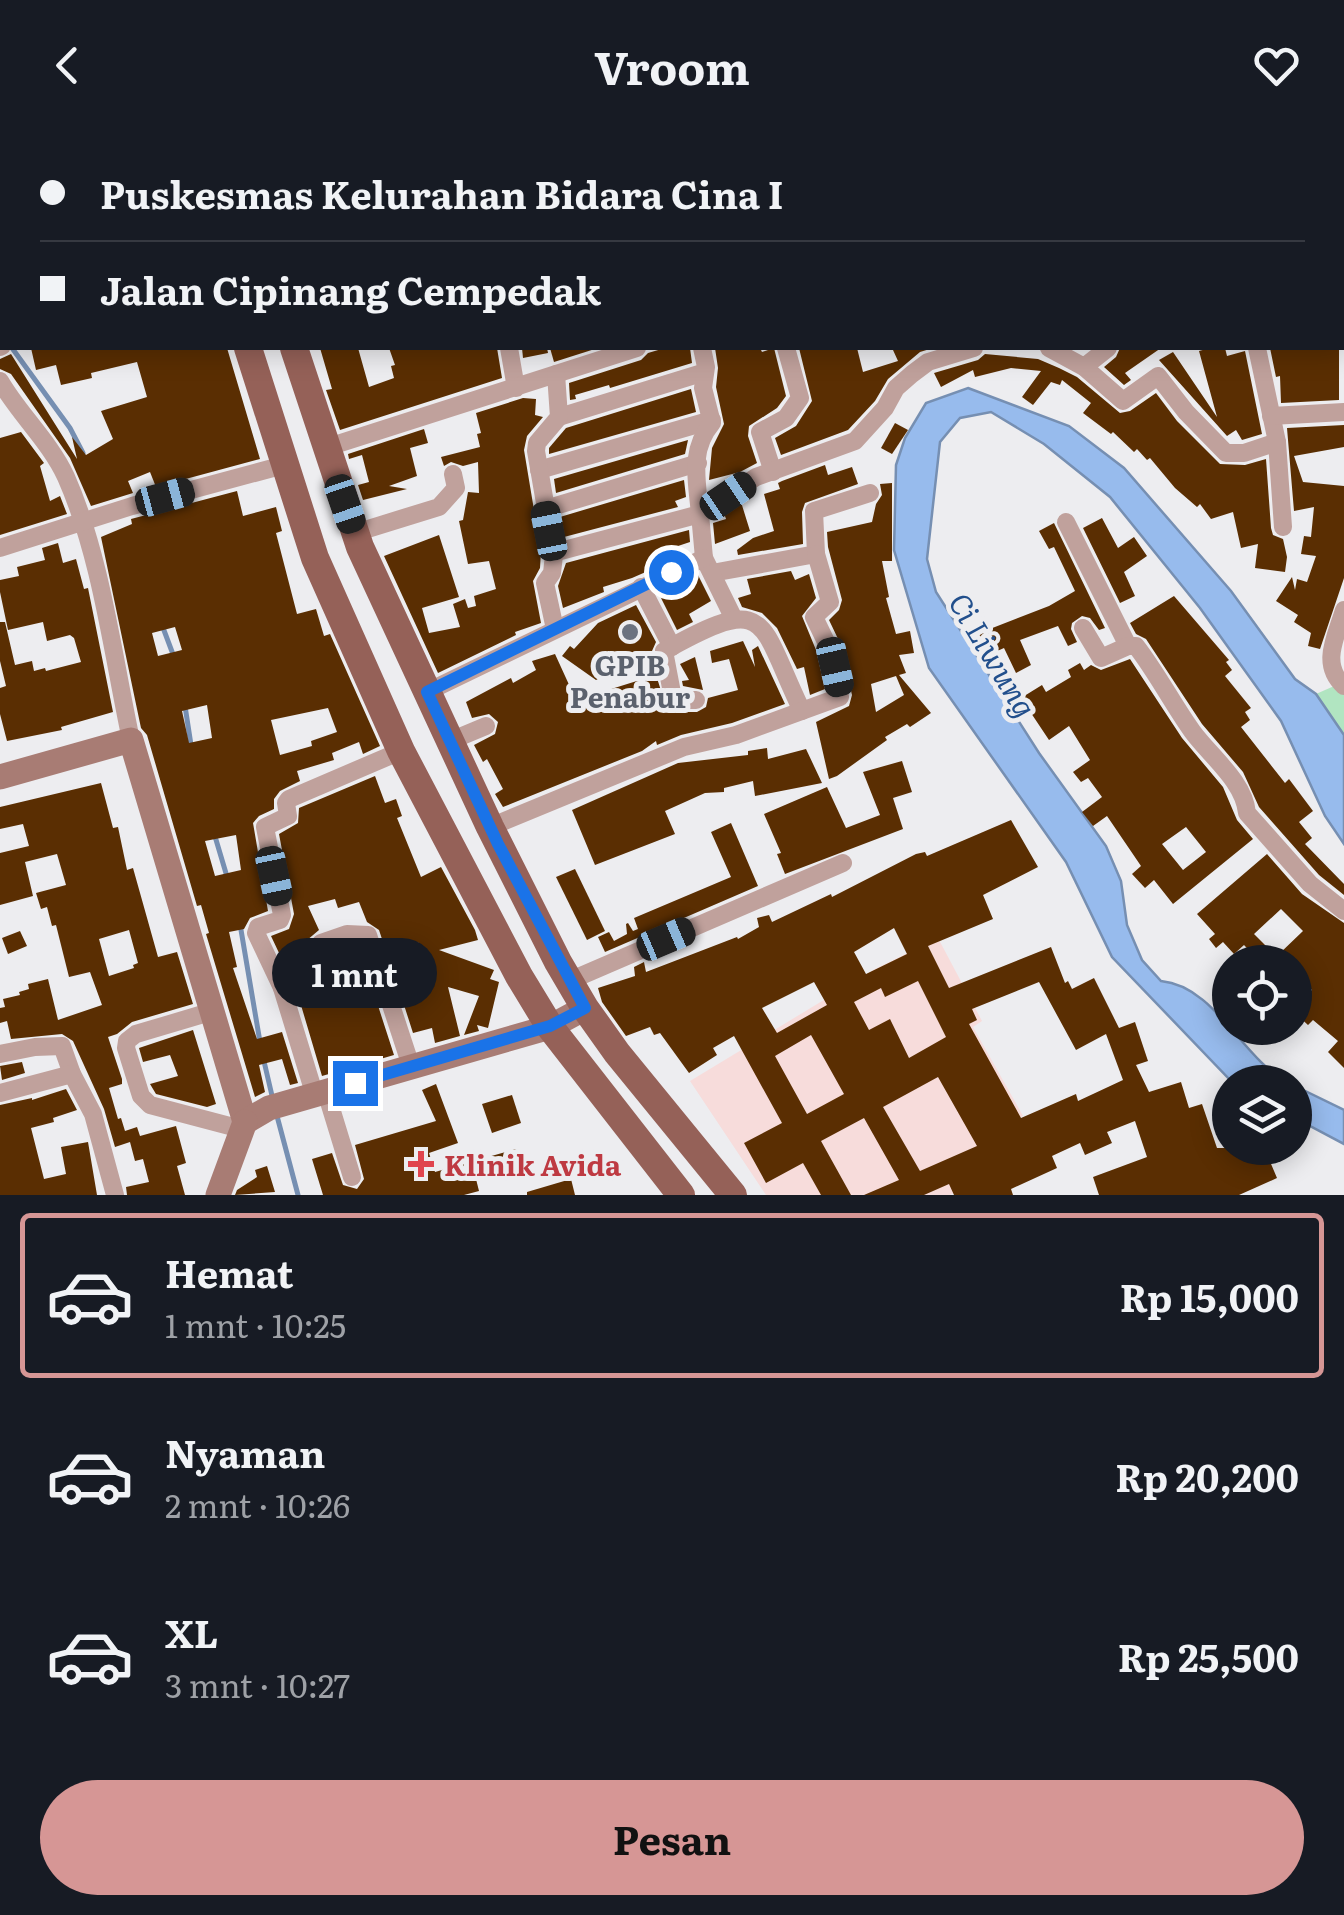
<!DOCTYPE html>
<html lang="id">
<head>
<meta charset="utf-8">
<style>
	body { margin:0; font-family:Literata,serif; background:#242831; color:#f1f3f6; height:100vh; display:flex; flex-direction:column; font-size:38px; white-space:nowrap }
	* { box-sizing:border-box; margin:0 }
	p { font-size:32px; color:#9ea1a6 }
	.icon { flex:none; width:55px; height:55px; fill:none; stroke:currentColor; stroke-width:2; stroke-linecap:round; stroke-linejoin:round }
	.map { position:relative; height:1065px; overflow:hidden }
	.sheet { display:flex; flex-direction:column; background:#171b24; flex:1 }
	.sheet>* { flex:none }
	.hud { position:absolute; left:0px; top:0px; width:1345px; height:220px; box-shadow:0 5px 25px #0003; display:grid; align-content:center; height:220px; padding:0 40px; background:#171b24 }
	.controls { position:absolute; left:1212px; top:815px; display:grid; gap:20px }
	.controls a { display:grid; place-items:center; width:100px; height:100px; border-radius:50%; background:#171b24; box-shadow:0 5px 25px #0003; font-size:50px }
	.end { position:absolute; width:45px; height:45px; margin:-22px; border:12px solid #1a73e8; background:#fff; box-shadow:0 0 0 5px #fff }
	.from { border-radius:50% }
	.bubble { position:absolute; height:70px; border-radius:35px; background:#171b24; box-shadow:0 5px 25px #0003; font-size:32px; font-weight:700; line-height:70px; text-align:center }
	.car { position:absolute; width:30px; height:60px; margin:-30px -15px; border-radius:12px; box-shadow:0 0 8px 2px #0007; background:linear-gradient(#222 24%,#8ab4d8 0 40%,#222 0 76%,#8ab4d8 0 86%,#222 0) }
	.hud b { display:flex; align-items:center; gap:35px; height:95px; font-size:38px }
	.hud b+b { border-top:2px solid #363941 }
	.hud i { width:25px; height:25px; background:#f1f3f6 }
	ul { padding:18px 0 0; list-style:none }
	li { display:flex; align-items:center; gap:30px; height:165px; margin:0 20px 15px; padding:0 20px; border:5px solid transparent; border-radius:10px }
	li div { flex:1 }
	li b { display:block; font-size:38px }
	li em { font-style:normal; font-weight:700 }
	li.current { border-color:#d69695 }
	li>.icon { width:90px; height:90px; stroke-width:1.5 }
	.cta { display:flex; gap:20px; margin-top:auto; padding:20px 40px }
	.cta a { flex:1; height:115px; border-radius:60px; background:#d69695; color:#111; font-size:40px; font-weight:700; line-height:115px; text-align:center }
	header { display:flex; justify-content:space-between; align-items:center; height:130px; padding:0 40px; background:#171b24; font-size:45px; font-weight:700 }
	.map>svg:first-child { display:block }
	.education { fill:#f7dcdb }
	.green { fill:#b1e5c1 }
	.water { fill:#97bbed; stroke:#768fb2; stroke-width:2.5 }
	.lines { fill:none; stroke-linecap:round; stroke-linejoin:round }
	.stream { stroke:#768fb2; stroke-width:5 }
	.building { fill:#5a2e02; fill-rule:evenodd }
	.street { stroke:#c0a19c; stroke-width:18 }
	.secondary { stroke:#a87c74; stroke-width:25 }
	.primary { stroke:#956158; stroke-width:28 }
	.route { stroke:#1a73e8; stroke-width:12 }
	.worship-dot { fill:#6b7280; stroke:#ededf0; stroke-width:4 }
	.health-dot { fill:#e0444e; stroke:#ededf0; stroke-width:4 }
	.labels { text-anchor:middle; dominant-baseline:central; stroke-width:10; stroke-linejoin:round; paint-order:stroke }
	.worship-label { font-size:28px; font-weight:bold; fill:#5b616d; stroke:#ededf0 }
	.health-label { font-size:28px; font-weight:bold; fill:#be3a42; stroke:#ededf0; text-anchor:start }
	.water-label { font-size:30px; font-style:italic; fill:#224f8c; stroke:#ededf0 }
</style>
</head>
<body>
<header><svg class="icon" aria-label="back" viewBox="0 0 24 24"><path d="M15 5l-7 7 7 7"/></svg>Vroom<svg class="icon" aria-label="heart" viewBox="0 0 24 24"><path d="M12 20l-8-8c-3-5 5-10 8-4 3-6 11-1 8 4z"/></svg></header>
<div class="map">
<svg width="1344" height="1065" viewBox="0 0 1344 1065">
	<rect width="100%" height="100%" fill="#ededf0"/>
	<!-- education -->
	<polygon class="education" points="938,808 982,891 973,897 1023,986 1015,990 1031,1025 950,1065 766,1065 690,951 875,839"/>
	<!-- green -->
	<polygon class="green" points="1341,553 1344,556 1344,605 1316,564"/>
	<!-- water -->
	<g class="water">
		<path d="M968,258L1069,296L1124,338L1231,461L1295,549L1316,564L1344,605V714L1325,686L1281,591L1200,478L1110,367L1044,314L991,282L960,288L940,312L927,429L936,462L1039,623L1106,716L1121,751L1127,795L1142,830L1161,851C1215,856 1242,928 1287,952H1232L1112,827L1066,732L929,538L894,420L896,335L905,308L926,273Z"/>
		<polygon points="1295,956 1344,980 1344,1014 1295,988"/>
	</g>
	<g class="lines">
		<!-- stream -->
		<g class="stream">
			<polyline points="647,0 648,2"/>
			<polyline points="664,2 682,0"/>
			<polyline points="0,199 2,203"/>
			<polyline points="12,218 70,298 83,323"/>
			<polyline points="162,495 174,527"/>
			<polyline points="185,576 191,615"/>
			<polyline points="214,703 228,750"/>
			<polyline points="240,794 260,912"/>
			<polyline points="263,927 273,970"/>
			<polyline points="277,986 298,1065"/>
		</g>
	</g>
	<!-- building -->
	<g class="building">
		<polygon points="31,218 227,218 260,329 156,357 150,342 128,351 133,363 91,376 70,328 11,244 0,239 0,229 11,224 77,329 72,307 86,325 113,309 101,281 147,267 137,232 91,243 92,248 61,255 56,235 36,240"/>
		<polygon points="320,218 358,218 369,257 394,248 391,236 395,235 389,218 497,218 502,248 340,300 326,260 332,259"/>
		<polygon points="522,218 547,218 548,223 523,228"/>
		<polygon points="550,218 598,218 554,232"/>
		<polygon points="665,218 690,218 692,233 610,258 609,255 575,265 576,269 570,270 569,253 641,230 648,223"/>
		<polygon points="715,218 760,218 762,222 774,218 786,266 777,278 749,296 748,306 757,333 740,342 709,350 712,318 724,294 716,257 718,238"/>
		<polygon points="799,218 857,218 863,242 898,231 893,220 899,218 933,218 920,222 888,249 875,271 848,300 781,325 775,308 796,296 812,271"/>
		<polygon points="1120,218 1161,218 1125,243 1131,250 1124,255 1104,237 1116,227"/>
		<polygon points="1210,218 1225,218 1227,226 1245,221 1262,304 1242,310 1236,300 1227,306 1159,230 1173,222 1217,287 1199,221"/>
		<polygon points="1270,218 1339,218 1339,270 1281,273 1280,246 1276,247"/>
		<polygon points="985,224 1038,229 1059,238 1077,247 1120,283 1130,281 1156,263 1177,291 1220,334 1245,335 1266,329 1271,398 1273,405 1283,409 1287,427 1285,442 1255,438 1258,414 1241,418 1233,382 1211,389 1200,374 1197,377 1175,358 1150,328 1147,330 1137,319 1134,322 1113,302 1111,304 1083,283 1091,273 1062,250 1060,255 1051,252 1033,275 1022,267 1041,241 1011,238 975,247 973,240 941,257 934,243 978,230"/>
		<polygon points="691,259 696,282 549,324 549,318 566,298"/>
		<polygon points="523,268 536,269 535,285 543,287 527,306 524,320 541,422 540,438 533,451 541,493 515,502 516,505 438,543 384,426 439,405 459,467 422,478 429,503 460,497 453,474 465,469 468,478 476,476 474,466 496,459 489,431 468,434 459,391 463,390 468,362 479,363 478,332 463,336 451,332 444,336 441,327 480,317 477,304 481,303 476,283"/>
		<polygon points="895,293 908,300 892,324 881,318"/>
		<polygon points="1344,295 1344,317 1294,326 1303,352 1344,356 1344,448 1320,519 1308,516 1311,503 1294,492 1298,485 1276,471 1292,447 1295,460 1297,449 1307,452 1316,426 1301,424 1304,406 1311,407 1314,377 1294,381 1287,298"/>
		<polygon points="424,299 428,313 410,318 417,346 389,356 407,359 363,370 358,355 369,352 362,325 349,329 348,324"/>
		<polygon points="21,302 44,333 40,336 50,371 60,366 67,384 0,405 0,308"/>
		<polygon points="688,310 685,324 556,363 554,349"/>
		<polygon points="825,335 828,345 852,337 858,354 805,373 802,382 803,414 738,425 737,420 753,408 774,401 764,364 780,359 778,353 782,351"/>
		<polygon points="684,350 686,367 675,371 678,377 564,407 560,387"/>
		<path d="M892,353V431H882L889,467L886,468L896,504L910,501L914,523L899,525L906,543L899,545L931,583L910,597L907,594L885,607L887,610L837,646L829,649L816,592L849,576L852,565L840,513L829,490L839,480L842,470L828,417L827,402L872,392L876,374L882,365L880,354ZM896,546L904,565L876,582L871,554Z"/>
		<path d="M237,361L243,386L276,377L282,401L276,403L297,484L316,479L324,506L330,504L380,616L363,624L359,612L332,623L334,630L297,641L300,651L280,661L274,669V679L259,686L253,693L268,781L250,788L244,799L229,802L237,837L233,838L257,909L282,902L298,953L290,955L282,929L259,935L265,962L255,967L206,804L209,803L201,775L197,776L147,605L141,598L101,407L132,394L131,389ZM175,497L182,520L158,526L152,503ZM207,575L212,608L189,613L182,581ZM328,578L337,602L311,611L312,616L280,625L271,590ZM236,705L241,740L215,746L205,711Z"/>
		<polygon points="741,372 750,401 715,414 713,393 726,389 724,383"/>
		<polygon points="1102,388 1118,418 1134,407 1147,426 1124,442 1135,466 1120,473 1083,398"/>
		<polygon points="1054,393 1105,498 1099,500 1090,488 1082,486 1072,493 1071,499 1077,512 1068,516 1058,496 1020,510 1031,535 1016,543 1004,518 986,526 977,504 1049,476 1075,461 1054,417 1049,419 1039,401"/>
		<polygon points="689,400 690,412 678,416 681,425 647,438 648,441 632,448 603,457 604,462 563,478 558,456 566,433"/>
		<polygon points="58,413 63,433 76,429 84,459 88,458 113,582 61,597 62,600 7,611 0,584 0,558 6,556 0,531 0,492 5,492 15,535 32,531 34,541 45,538 46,541 81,532 74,508 70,505 47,511 43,492 8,500 0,462 0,450 19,446 17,437 45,430 42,418"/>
		<polygon points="791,441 795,450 809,444 816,468 802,486 816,520 825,559 810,565 804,537 797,539 777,498 762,483 742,477 738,468 751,464 747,449"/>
		<polygon points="698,445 711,471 689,484 693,492 677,500 659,464"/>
		<polygon points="1174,466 1229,530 1226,532 1232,540 1225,546 1251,578 1245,582 1250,590 1241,597 1285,653 1289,649 1313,681 1299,692 1312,708 1305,714 1344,754 1344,765 1319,745 1259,677 1243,642 1202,594 1146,509 1136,504 1130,493"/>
		<polygon points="636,475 656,512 652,521 596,550 562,526 570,516 574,519 598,493"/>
		<polygon points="743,511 755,537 752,520 758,516 785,574 732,593 681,605 657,615 656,611 642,621 503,677 495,664 503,659 487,629 483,632 474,615 495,604 498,592 489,584 472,588 466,572 511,548 513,553 536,540 532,531 555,524 576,570 656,545 665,573 681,582 697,582 706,577 708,568 738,560 729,529 712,533 710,521"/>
		<polygon points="695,527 703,560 683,556 682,551 689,550 680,534"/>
		<path d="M1130,529L1182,608L1223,657L1237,690L1253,709L1173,774L1154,750L1145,758L1132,744L1141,736L1107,686L1093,696L1082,682L1102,667L1088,648L1081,652L1073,642L1090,630L1069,596L1049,610L1021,568L1042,555L1046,562L1071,547L1068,540L1080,533L1084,540L1091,535L1101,540ZM1186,697L1206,722L1183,740L1162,714Z"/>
		<polygon points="767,618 768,629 806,619 822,653 755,666 753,651 724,658 724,662 705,663 665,681 675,704 595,735 572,680 678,633 748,625 748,621"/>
		<polygon points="902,631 912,662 893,668 903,699 785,744 777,724 781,723 764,684 827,657 846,698 880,685 863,642"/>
		<polygon points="375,646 385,673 396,669 402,686 397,688 421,747 441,737 475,800 478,810 439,820 494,840 490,849 499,852 488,898 477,895 479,901 464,905 479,866 448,857 460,906 435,913 432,898 413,903 397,853 427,844 418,812 386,821 379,800 367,792 359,772 338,778 335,769 308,776 319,800 300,816 306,836 288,842 271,806 289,799 294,784 279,704 298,693 299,678"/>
		<path d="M101,653L113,698L118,697L127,740L133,738L158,827L177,822L193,874L132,892L117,904L108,907L122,949V954L109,958L118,989L121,988L125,1001L137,997L140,1006L176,996L186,1033L177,1036L185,1065H127L126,1057L149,1052L143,1029L135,1031L130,1012L115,1017L104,979L73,911L62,904L11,909L7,891L0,893V878L5,877L3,869L20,865L19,862L29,859L28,854L48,849L58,890L102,875L90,842L69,847L56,795L52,796L47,777L41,779L36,763L66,755L57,724L25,732L33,766L0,775V723L29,716L23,694L0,699V677ZM129,800L138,833L133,835L134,838L109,846L99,809Z"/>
		<path d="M1011,690L1038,737L983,765L993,789L928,816L949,858L1051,817L1065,853L1068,851L1072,859L1094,848L1119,898L1135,892L1148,931L1136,935L1149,962L1181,952L1189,978L1202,974L1217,1018H1262L1265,1031L1269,1029L1277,1048L1239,1065H1099L1093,1047L1147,1027L1135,991L1107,1002L1112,1013L1085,1025L1080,1013L1052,1026L1057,1038L1011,1059L1013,1065H954L949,1054L924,1065H864L899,1050L864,988L821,1011L851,1065H821L803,1033L766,1053L744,1013L782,993L734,906L713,918L717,925L689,943L660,903L654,905L650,897L626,906L602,872L598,858L635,846L634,837L644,832L646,842L737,807L738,809L759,797L757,788L769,785L772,792L831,764L832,767L916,724L925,722L927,726ZM894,798L907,824L866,844L854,822ZM918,851L946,907L909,928L890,889L869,900L854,872L881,858L885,867ZM814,852L827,875L777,903L762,878ZM1039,852L1076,920L1106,904L1123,950L1078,971L1076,964L1021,988L969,894L977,890L972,879ZM811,905L844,964L807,984L775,926ZM938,947L977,1016L920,1041L883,977Z"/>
		<polygon points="731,693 758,756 605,822 598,807 609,802 614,811 627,804 626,794 628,793 633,801 638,799 634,788 731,747 711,702"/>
		<polygon points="1267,724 1302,764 1344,793 1344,938 1328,922 1338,911 1313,890 1308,895 1295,883 1295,877 1312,860 1295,841 1295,832 1286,832 1278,825 1303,801 1281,779 1254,804 1271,821 1260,832 1244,815 1234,824 1223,812 1216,818 1209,809 1215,804 1197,784"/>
		<polygon points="575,739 605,801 587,810 556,747"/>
		<polygon points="20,801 27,816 8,824 2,808"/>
		<polygon points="349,817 359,817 394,925 322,946 298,865 331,852 333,833 338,831 335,821"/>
		<polygon points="193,900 216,974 207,977 156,964 150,954 178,946 170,925 143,932 139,918"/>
		<polygon points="22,932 25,943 2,950 0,936"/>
		<polygon points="436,954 458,1013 429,1023 435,1042 516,1019 521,1036 476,1049 479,1061 464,1065 323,1065 312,1029 332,1023 343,1055 357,1059 364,1049 355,1015 436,991 422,960"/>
		<polygon points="66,959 77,980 53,988 54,992 31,998 44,1049 66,1044 61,1017 88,1012 97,1065 0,1065 0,975 32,968 32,970"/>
		<polygon points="512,965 521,993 492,1003 482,974"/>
		<polygon points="267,1036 275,1062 235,1065 237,1060 257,1047 255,1040"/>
		<polygon points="571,1049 575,1065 527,1065 527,1062"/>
	</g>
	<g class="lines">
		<!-- street -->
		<g class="street">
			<polyline points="354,0 354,2"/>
			<polyline points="1168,0 1168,2"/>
			<polyline points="1322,2 1329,0"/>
			<polyline points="0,28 2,27"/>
			<polyline points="1342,135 1344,135"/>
			<polyline points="0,217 2,216"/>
			<polyline points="509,218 516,258"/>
			<polyline points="1049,218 1084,237 1123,271 1158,246 1186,282 1226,323 1244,323 1277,312"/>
			<polyline points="1257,218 1277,312 1283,397"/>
			<polyline points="1084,237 1108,218"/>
			<path d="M0,251C19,284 50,312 66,347C101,426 113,526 131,610"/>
			<polyline points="1271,286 1344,282"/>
			<polyline points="559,287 705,242"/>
			<polyline points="325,318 637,218"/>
			<polyline points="539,340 712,290"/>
			<polyline points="773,342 760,302 786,288 800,268 786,218"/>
			<polyline points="545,379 698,333"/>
			<polyline points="1066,392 1128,516"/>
			<polyline points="355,403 439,377 456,358 453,344"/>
			<polyline points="0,418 132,376 284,335"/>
			<path d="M553,423L700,384C697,351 689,320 712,293L703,258L706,237L702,218"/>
			<polyline points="712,443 816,424 814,381 870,363"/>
			<polyline points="641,457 672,517"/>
			<path d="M1344,480C1336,507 1320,534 1344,556"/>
			<polyline points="733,487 704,428 700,384 756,347 855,311 885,278 896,258 912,244 928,232 974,218"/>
			<path d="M1083,498L1101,528L1128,516H1136C1157,543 1172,573 1192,601C1210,626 1244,651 1247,683L1310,754L1344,781"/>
			<polyline points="555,499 545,453 552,443 554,425 536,321 537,313 559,287 556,244"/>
			<polyline points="427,562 704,428"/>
			<path d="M696,570H682L672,563L664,521C771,461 758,490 802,581"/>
			<polyline points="450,611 486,596"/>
			<polyline points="490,697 684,617 736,605 840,567 828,516 814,487 830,472 816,424"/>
			<polyline points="569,851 843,733"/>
			<polyline points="282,858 321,844 319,819 321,813 347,804 368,805 411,936"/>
			<polyline points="210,882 136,904 127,911 126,918 141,966 150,975 241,999"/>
			<polyline points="0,924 35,917 62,916 72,944 93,984 115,1065"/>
			<polyline points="326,962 352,1047"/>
			<polyline points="0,963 72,944"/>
			<polyline points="315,966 282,858 256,803 258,797 280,790 282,785 265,697 288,686 286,673 289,669 401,621"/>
		</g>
		<!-- secondary -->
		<g class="secondary">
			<polyline points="0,647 131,610 245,992"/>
			<polyline points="245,992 269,978 550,897 585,878"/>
			<polyline points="218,1065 245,992"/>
		</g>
		<!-- primary -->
		<g class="primary">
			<polyline points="186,0 187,2"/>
			<polyline points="230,0 231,2"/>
			<polyline points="248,218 315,428 401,621 519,846 550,897 681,1065"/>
			<polyline points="294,218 360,417 490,697 558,832 585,878 617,923 733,1065"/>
		</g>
	</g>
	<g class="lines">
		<!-- route -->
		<polyline class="route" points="355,953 550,896 585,878 498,714 427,562 671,442"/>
	</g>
	<!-- markers -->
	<circle class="worship-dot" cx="630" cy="502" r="10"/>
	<path class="health-dot" d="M416 1019h10v10h10v10h-10v10h-10v-10h-10v-10h10z"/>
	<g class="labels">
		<!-- worship labels -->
		<g class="worship-label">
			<text x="630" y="534">GPIB<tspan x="630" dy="32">Penabur</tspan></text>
		</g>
		<!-- health labels -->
		<g class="health-label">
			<text x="444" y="1034">Klinik Avida</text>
		</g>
		<!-- water labels -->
		<g class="water-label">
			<text transform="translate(994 524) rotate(59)">Ci Liwung</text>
		</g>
	</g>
</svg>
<div class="controls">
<a><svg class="icon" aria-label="locate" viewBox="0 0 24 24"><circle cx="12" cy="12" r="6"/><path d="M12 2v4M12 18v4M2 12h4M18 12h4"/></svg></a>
<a><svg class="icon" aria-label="layers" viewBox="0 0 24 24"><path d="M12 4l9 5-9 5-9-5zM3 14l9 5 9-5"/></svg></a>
</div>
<i class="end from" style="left:671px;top:442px"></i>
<i class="end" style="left:355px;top:953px"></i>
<div class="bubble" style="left:272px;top:808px;width:165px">1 mnt</div>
<i class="car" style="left:728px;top:366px;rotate:56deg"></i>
<i class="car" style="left:165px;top:367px;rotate:75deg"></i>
<i class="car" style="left:345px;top:374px;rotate:161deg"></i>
<i class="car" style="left:549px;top:401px;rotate:349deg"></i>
<i class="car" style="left:835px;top:537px;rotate:167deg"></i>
<i class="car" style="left:274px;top:746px;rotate:168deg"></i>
<i class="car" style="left:666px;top:809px;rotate:67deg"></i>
<div class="hud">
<b><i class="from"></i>Puskesmas Kelurahan Bidara Cina I</b>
<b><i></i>Jalan Cipinang Cempedak</b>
</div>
</div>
<section class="sheet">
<ul>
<li class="current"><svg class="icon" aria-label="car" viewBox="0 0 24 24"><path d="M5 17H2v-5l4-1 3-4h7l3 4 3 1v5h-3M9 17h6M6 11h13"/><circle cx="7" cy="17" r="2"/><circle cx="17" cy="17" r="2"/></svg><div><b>Hemat</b><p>1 mnt · 10:25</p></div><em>Rp 15,000</em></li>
<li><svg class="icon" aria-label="car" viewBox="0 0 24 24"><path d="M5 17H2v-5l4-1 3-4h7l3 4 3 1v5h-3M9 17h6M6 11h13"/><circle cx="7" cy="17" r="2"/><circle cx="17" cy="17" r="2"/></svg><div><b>Nyaman</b><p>2 mnt · 10:26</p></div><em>Rp 20,200</em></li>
<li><svg class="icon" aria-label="car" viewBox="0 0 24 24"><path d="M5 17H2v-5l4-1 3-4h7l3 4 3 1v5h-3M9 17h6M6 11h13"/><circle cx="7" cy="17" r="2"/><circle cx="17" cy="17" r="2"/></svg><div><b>XL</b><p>3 mnt · 10:27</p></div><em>Rp 25,500</em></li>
</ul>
<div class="cta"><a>Pesan</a></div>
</section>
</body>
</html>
